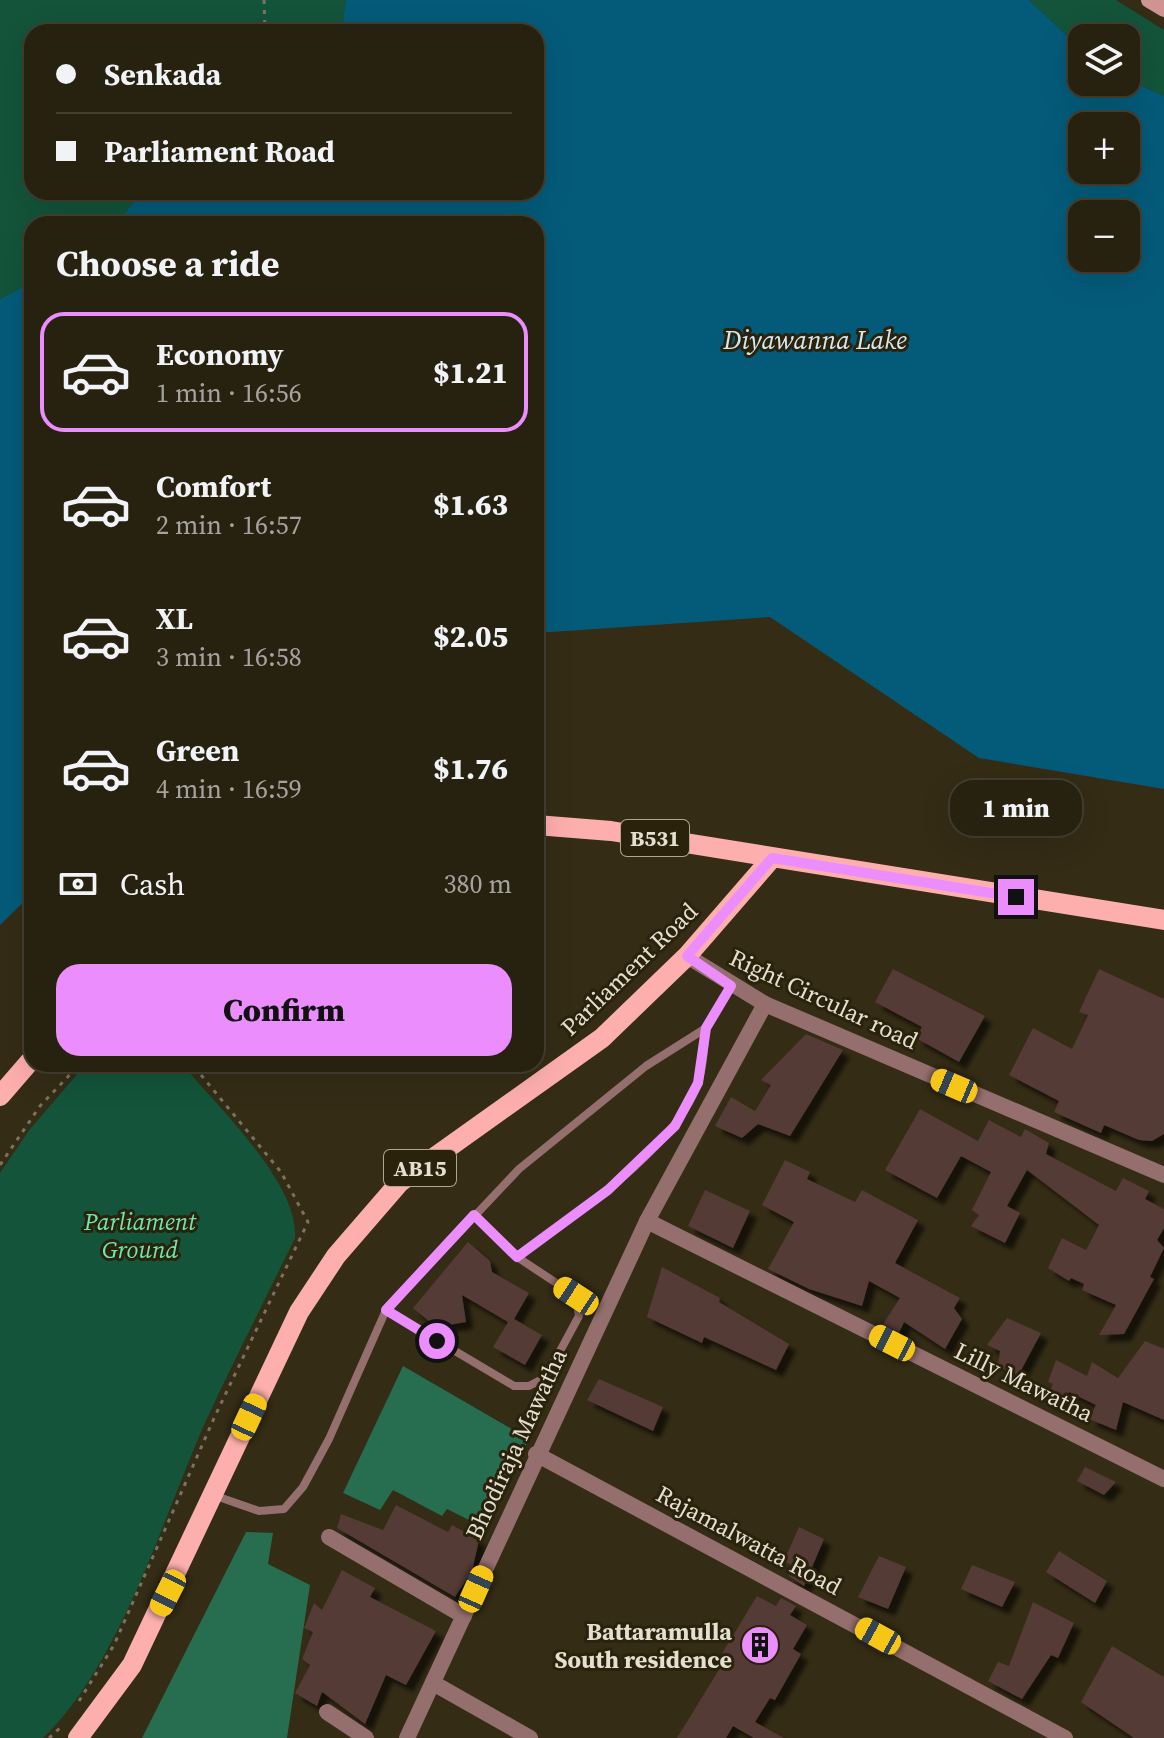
<!DOCTYPE html>
<html lang="en">
<head>
<meta charset="utf-8">
<style>
	body { margin:0; font-family:"Source Serif 4",serif; background:#332e1e; color:#f1f3f6; height:100vh; display:flex; flex-direction:column; font-size:30px; white-space:nowrap }
	* { box-sizing:border-box; margin:0 }
	p { font-size:26px; color:#a4a39f }
	.icon { flex:none; width:44px; height:44px; fill:none; stroke:currentColor; stroke-width:2; stroke-linecap:round; stroke-linejoin:round }
	.map { position:relative; flex:1; overflow:hidden }
	.side { position:absolute; left:24px; top:216px; width:520px; height:856px; display:flex; flex-direction:column; background:#272110; border-radius:24px; box-shadow:0 8px 32px #0002,0 0 0 2px #433e30 }
	.side>* { flex:none }
	.hud { position:absolute; left:24px; top:24px; width:520px; height:176px; border-radius:24px; box-shadow:0 8px 32px #0002,0 0 0 2px #433e30; display:grid; align-content:center; height:176px; padding:0 32px; background:#272110 }
	.controls { position:absolute; left:1068px; top:24px; display:grid; gap:16px }
	.controls a { display:grid; place-items:center; width:72px; height:72px; border-radius:16px; background:#272110; box-shadow:0 8px 32px #0002,0 0 0 2px #433e30; font-size:40px }
	.end { position:absolute; width:36px; height:36px; margin:-18px; border:10px solid #eb8dfc; background:#111; box-shadow:0 0 0 4px #111 }
	.from { border-radius:50% }
	.bubble { position:absolute; height:56px; border-radius:24px; background:#272110; box-shadow:0 8px 32px #0002,0 0 0 2px #433e30; font-size:26px; font-weight:800; line-height:56px; text-align:center }
	.car { position:absolute; width:24px; height:48px; margin:-24px -12px; border-radius:10px; box-shadow:0 0 6px 2px #0007; background:linear-gradient(#f5c518 24%,#345 0 40%,#f5c518 0 76%,#345 0 86%,#f5c518 0) }
	.hud b { display:flex; align-items:center; gap:28px; height:76px; font-size:30px }
	.hud b+b { border-top:2px solid #433e30 }
	.hud i { width:20px; height:20px; background:#f1f3f6 }
	ul { padding:0; list-style:none }
	li { display:flex; align-items:center; gap:24px; height:120px; margin:0 16px 12px; padding:0 16px; border:4px solid transparent; border-radius:24px }
	li div { flex:1 }
	li b { display:block; font-size:30px }
	li em { font-style:normal; font-weight:800 }
	li.selected { border-color:#eb8dfc }
	li>.icon { width:72px; height:72px; stroke-width:1.5 }
	h2 { padding:0 32px; font-size:36px; line-height:96px }
	.pay { display:flex; align-items:center; gap:20px; height:88px; padding:0 32px; font-size:30px }
	.pay p { margin-inline-start:auto }
	.cta { display:flex; gap:16px; margin-top:auto; padding:16px 32px }
	.cta a { flex:1; height:92px; border-radius:24px; background:#eb8dfc; color:#111; font-size:32px; font-weight:800; line-height:92px; text-align:center }
	.map>svg:first-child { display:block }
	.green { fill:#13543a }
	.forest { fill:#276d4f }
	.water { fill:#045b79; fill-rule:evenodd }
	.building { fill:#543a34; filter:url(#shadow) }
	.lines { fill:none; stroke-linecap:round; stroke-linejoin:round }
	.path { stroke:#7a7360; stroke-width:3; stroke-dasharray:4 6; stroke-linecap:butt }
	.lane { stroke:#946f6e; stroke-width:8 }
	.street { stroke:#946f6e; stroke-width:16 }
	.secondary { stroke:#cf9392; stroke-width:16 }
	.primary { stroke:#fdafae; stroke-width:20 }
	.route { stroke:#eb8dfc; stroke-width:10 }
	.labels { text-anchor:middle; dominant-baseline:central; stroke-width:6; stroke-linejoin:round; paint-order:stroke }
	.shield { fill:#2a220b; stroke:#aca696; stroke-width:2 }
	.shield-label { font-size:22px; font-weight:bold; fill:#e4dfd1 }
	.street-label { font-size:24px; fill:#e4dfd1; stroke:#2a220b }
	.park-label { font-size:24px; font-style:italic; fill:#6ce8b0; stroke:#2a220b }
	.poi-label { font-size:24px; font-weight:bold; fill:#e4dfd1; stroke:#2a220b; text-anchor:end }
	.water-label { font-size:26px; font-style:italic; fill:#d3e8f3; stroke:#2a220b }
</style>
</head>
<body>
<div class="map">
<svg width="1164" height="1738" viewBox="0 0 1164 1738">
	<defs>
		<filter id="shadow"><feDropShadow dx="7" dy="7" stdDeviation="2" flood-color="#0009"/></filter>
	</defs>
	<rect width="100%" height="100%" fill="#342c15"/>
	<!-- green -->
	<g class="green">
		<polygon points="0,0 346,0 343,18 346,32 32,32 32,192 142,192 116,224 32,224 32,282 0,299"/>
		<polygon points="1029,0 1116,0 1164,30 1164,96 1126,79 1126,38 1082,38 1082,50"/>
		<path d="M86,1064H182C217,1106 299,1183 295,1238C265,1300 233,1362 204,1425C162,1521 119,1666 43,1738H0V1173L30,1129Z"/>
	</g>
	<!-- forest -->
	<g class="forest">
		<polygon points="403,1366 529,1439 485,1528 447,1509 442,1516 393,1490 380,1510 343,1493"/>
		<polygon points="246,1532 273,1533 268,1564 310,1585 287,1738 142,1738"/>
	</g>
	<!-- water -->
	<g class="water">
		<path d="M346,0H1029L1082,50V82H1126V79L1164,96V789L979,758L770,617L536,633V224H116L142,192H536V32H346L343,18ZM1082,126H1126V170H1082ZM1082,214H1126V258H1082Z"/>
		<polygon points="32,282 32,894 0,925 0,299"/>
	</g>
	<!-- building -->
	<g class="building">
		<polygon points="893,969 985,1016 959,1062 916,1038 922,1027 875,1002"/>
		<polygon points="1099,969 1164,999 1164,1134 1152,1141 1139,1140 1104,1125 1101,1133 1054,1112 1059,1101 1009,1075 1033,1028 1072,1049 1088,1015 1079,1012"/>
		<polygon points="806,1034 843,1050 790,1136 758,1124 742,1138 715,1126 731,1097 755,1111 771,1085 761,1080"/>
		<polygon points="920,1109 978,1141 989,1120 1021,1137 1025,1129 1049,1143 1046,1154 1116,1191 1123,1178 1149,1191 1145,1199 1164,1209 1164,1228 1157,1240 1164,1248 1150,1277 1154,1279 1124,1334 1099,1335 1116,1305 1082,1290 1084,1284 1071,1278 1069,1281 1048,1268 1062,1238 1086,1250 1099,1225 1027,1170 1007,1206 1020,1213 1005,1243 971,1226 979,1215 972,1210 991,1172 961,1156 937,1198 885,1170"/>
		<polygon points="785,1160 810,1172 807,1179 855,1202 862,1190 918,1220 895,1263 960,1298 954,1308 962,1319 945,1349 904,1322 899,1333 883,1324 900,1298 869,1281 862,1306 809,1289 768,1269 794,1222 762,1205"/>
		<polygon points="705,1190 750,1211 733,1248 688,1226"/>
		<polygon points="468,1242 490,1261 492,1272 529,1293 514,1319 542,1335 525,1365 493,1347 508,1322 462,1295 466,1322 436,1327 413,1308"/>
		<polygon points="662,1267 720,1298 719,1302 789,1344 776,1370 704,1337 702,1343 647,1317"/>
		<polygon points="1007,1318 1041,1333 1018,1376 998,1366 1000,1351 987,1345"/>
		<polygon points="1145,1341 1164,1349 1164,1420 1123,1402 1116,1430 1089,1419 1096,1405 1069,1392 1061,1405 1045,1401 1053,1384 1048,1382 1056,1360 1087,1376 1092,1362 1118,1378"/>
		<polygon points="599,1379 663,1407 653,1431 587,1400"/>
		<polygon points="1085,1467 1116,1482 1104,1495 1077,1481"/>
		<polygon points="396,1505 448,1532 452,1525 479,1540 472,1571 455,1597 337,1528 341,1514 383,1530"/>
		<polygon points="799,1527 824,1539 804,1586 789,1576 794,1567 784,1561"/>
		<polygon points="1059,1551 1107,1581 1095,1603 1046,1572"/>
		<polygon points="879,1556 906,1567 888,1609 858,1597"/>
		<polygon points="972,1565 1015,1582 1002,1607 961,1589"/>
		<polygon points="342,1570 375,1588 370,1597 436,1631 406,1685 386,1675 365,1724 322,1692 317,1706 295,1693 310,1665 302,1659 313,1632 304,1628 314,1603 322,1610"/>
		<polygon points="757,1596 776,1606 781,1598 796,1606 790,1615 807,1625 793,1649 801,1654 775,1700 770,1698 755,1722 784,1738 754,1738 733,1726 726,1738 677,1738 720,1668 715,1665"/>
		<polygon points="1033,1602 1074,1623 1058,1658 1051,1655 1022,1699 988,1681 998,1662 1009,1666"/>
		<polygon points="1112,1646 1164,1677 1164,1738 1134,1738 1081,1702"/>
	</g>
	<g class="lines">
		<!-- path -->
		<g class="path">
			<polyline points="264,0 265,32"/>
			<polyline points="0,1165 40,1106 80,1064"/>
			<polyline points="79,1701 114,1645 215,1416 308,1222 281,1172 192,1064"/>
			<polyline points="49,1738 61,1727"/>
		</g>
		<!-- lane -->
		<g class="lane">
			<path d="M474,1215L517,1257C572,1216 676,1149 698,1083C704,1066 704,1045 706,1028"/>
			<polyline points="386,1310 514,1386 529,1386 546,1377 579,1316 576,1296 517,1257"/>
			<polyline points="213,1495 259,1511 284,1509 303,1487 329,1439 386,1310 519,1169 646,1066 706,1028 731,986"/>
		</g>
		<!-- street -->
		<g class="street">
			<polyline points="687,956 765,1004 1164,1175"/>
			<polyline points="647,1221 1164,1479"/>
			<polyline points="536,1454 1065,1738"/>
			<polyline points="329,1537 464,1616"/>
			<polyline points="433,1683 530,1738"/>
			<polyline points="327,1712 366,1738"/>
			<polyline points="407,1738 647,1221 765,1004"/>
		</g>
		<!-- secondary -->
		<polyline class="secondary" points="1149,0 1164,9"/>
		<!-- primary -->
		<g class="primary">
			<polyline points="536,825 611,831 1164,920"/>
			<polyline points="0,1096 32,1059"/>
			<polyline points="78,1738 132,1665 299,1312 336,1256 400,1182 602,1038 687,956 772,858"/>
		</g>
	</g>
	<g class="lines">
		<!-- route -->
		<polyline class="route" points="437,1341 386,1310 474,1215 517,1257 608,1190 675,1126 698,1083 706,1028 731,986 687,956 772,858 1016,897"/>
	</g>
	<!-- icons -->
	<defs>
		<symbol id="building-disc" viewBox="-11 -11 22 22"><circle r="9.5" fill="#eb8dfc" stroke="#2a220b"/><path d="M-4-6H4V6H1V3H-1V6H-4ZM-2.5-4.3h1.7v1.8h-1.7ZM.8-4.3h1.7v1.8H.8ZM-2.5-1h1.7V.8h-1.7ZM.8-1h1.7V.8H.8Z" fill="#111"/></symbol>
	</defs>
	<g fill-rule="evenodd">
		<use href="#building-disc" x="738" y="1623" width="44" height="44"/>
	</g>
	<g class="labels">
		<!-- shield labels -->
		<g class="shield">
			<rect x="621" y="820" width="68" height="36" rx="6"/>
			<rect x="384" y="1150" width="72" height="36" rx="6"/>
		</g>
		<g class="shield-label">
			<text x="655" y="838">B531</text>
			<text x="420" y="1168">AB15</text>
		</g>
		<!-- street labels -->
		<g class="street-label">
			<text transform="translate(629 969) rotate(-44)">Parliament Road</text>
			<text transform="translate(824 999) rotate(25)">Right Circular road</text>
			<text transform="translate(1024 1382) rotate(26)">Lilly Mawatha</text>
			<text transform="translate(516 1444) rotate(-65)">Bhodiraja Mawatha</text>
			<text transform="translate(749 1540) rotate(28)">Rajamalwatta Road</text>
		</g>
		<!-- park labels -->
		<g class="park-label">
			<text x="140" y="1221">Parliament<tspan x="140" dy="28">Ground</tspan></text>
		</g>
		<!-- poi labels -->
		<g class="poi-label">
			<text x="732" y="1631">Battaramulla<tspan x="732" dy="28">South residence</tspan></text>
		</g>
		<!-- water labels -->
		<g class="water-label">
			<text x="815" y="340">Diyawanna Lake</text>
		</g>
	</g>
</svg>
<div class="controls">
<a><svg class="icon" aria-label="layers" viewBox="0 0 24 24"><path d="M12 4l9 5-9 5-9-5zM3 14l9 5 9-5"/></svg></a>
<a>+</a>
<a>−</a>
</div>
<i class="end from" style="left:437px;top:1341px"></i>
<i class="end" style="left:1016px;top:897px"></i>
<div class="bubble" style="left:950px;top:780px;width:132px">1 min</div>
<i class="car" style="left:954px;top:1086px;rotate:293deg"></i>
<i class="car" style="left:576px;top:1296px;rotate:303deg"></i>
<i class="car" style="left:892px;top:1343px;rotate:297deg"></i>
<i class="car" style="left:249px;top:1417px;rotate:25deg"></i>
<i class="car" style="left:476px;top:1589px;rotate:24deg"></i>
<i class="car" style="left:168px;top:1593px;rotate:207deg"></i>
<i class="car" style="left:878px;top:1636px;rotate:299deg"></i>
<div class="hud">
<b><i class="from"></i>Senkada</b>
<b><i></i>Parliament Road</b>
</div>
<section class="side">
<h2>Choose a ride</h2>
<ul>
<li class="selected"><svg class="icon" aria-label="car" viewBox="0 0 24 24"><path d="M5 17H2v-5l4-1 3-4h7l3 4 3 1v5h-3M9 17h6M6 11h13"/><circle cx="7" cy="17" r="2"/><circle cx="17" cy="17" r="2"/></svg><div><b>Economy</b><p>1 min · 16:56</p></div><em>$1.21</em></li>
<li><svg class="icon" aria-label="car" viewBox="0 0 24 24"><path d="M5 17H2v-5l4-1 3-4h7l3 4 3 1v5h-3M9 17h6M6 11h13"/><circle cx="7" cy="17" r="2"/><circle cx="17" cy="17" r="2"/></svg><div><b>Comfort</b><p>2 min · 16:57</p></div><em>$1.63</em></li>
<li><svg class="icon" aria-label="car" viewBox="0 0 24 24"><path d="M5 17H2v-5l4-1 3-4h7l3 4 3 1v5h-3M9 17h6M6 11h13"/><circle cx="7" cy="17" r="2"/><circle cx="17" cy="17" r="2"/></svg><div><b>XL</b><p>3 min · 16:58</p></div><em>$2.05</em></li>
<li><svg class="icon" aria-label="car" viewBox="0 0 24 24"><path d="M5 17H2v-5l4-1 3-4h7l3 4 3 1v5h-3M9 17h6M6 11h13"/><circle cx="7" cy="17" r="2"/><circle cx="17" cy="17" r="2"/></svg><div><b>Green</b><p>4 min · 16:59</p></div><em>$1.76</em></li>
</ul>
<div class="pay"><svg class="icon" aria-label="cash" viewBox="0 0 24 24"><path d="M3 7h18v10H3z"/><circle cx="12" cy="12" r="2"/></svg>Cash<p>380 m</p></div>
<div class="cta"><a>Confirm</a></div>
</section>
</div>
</body>
</html>
